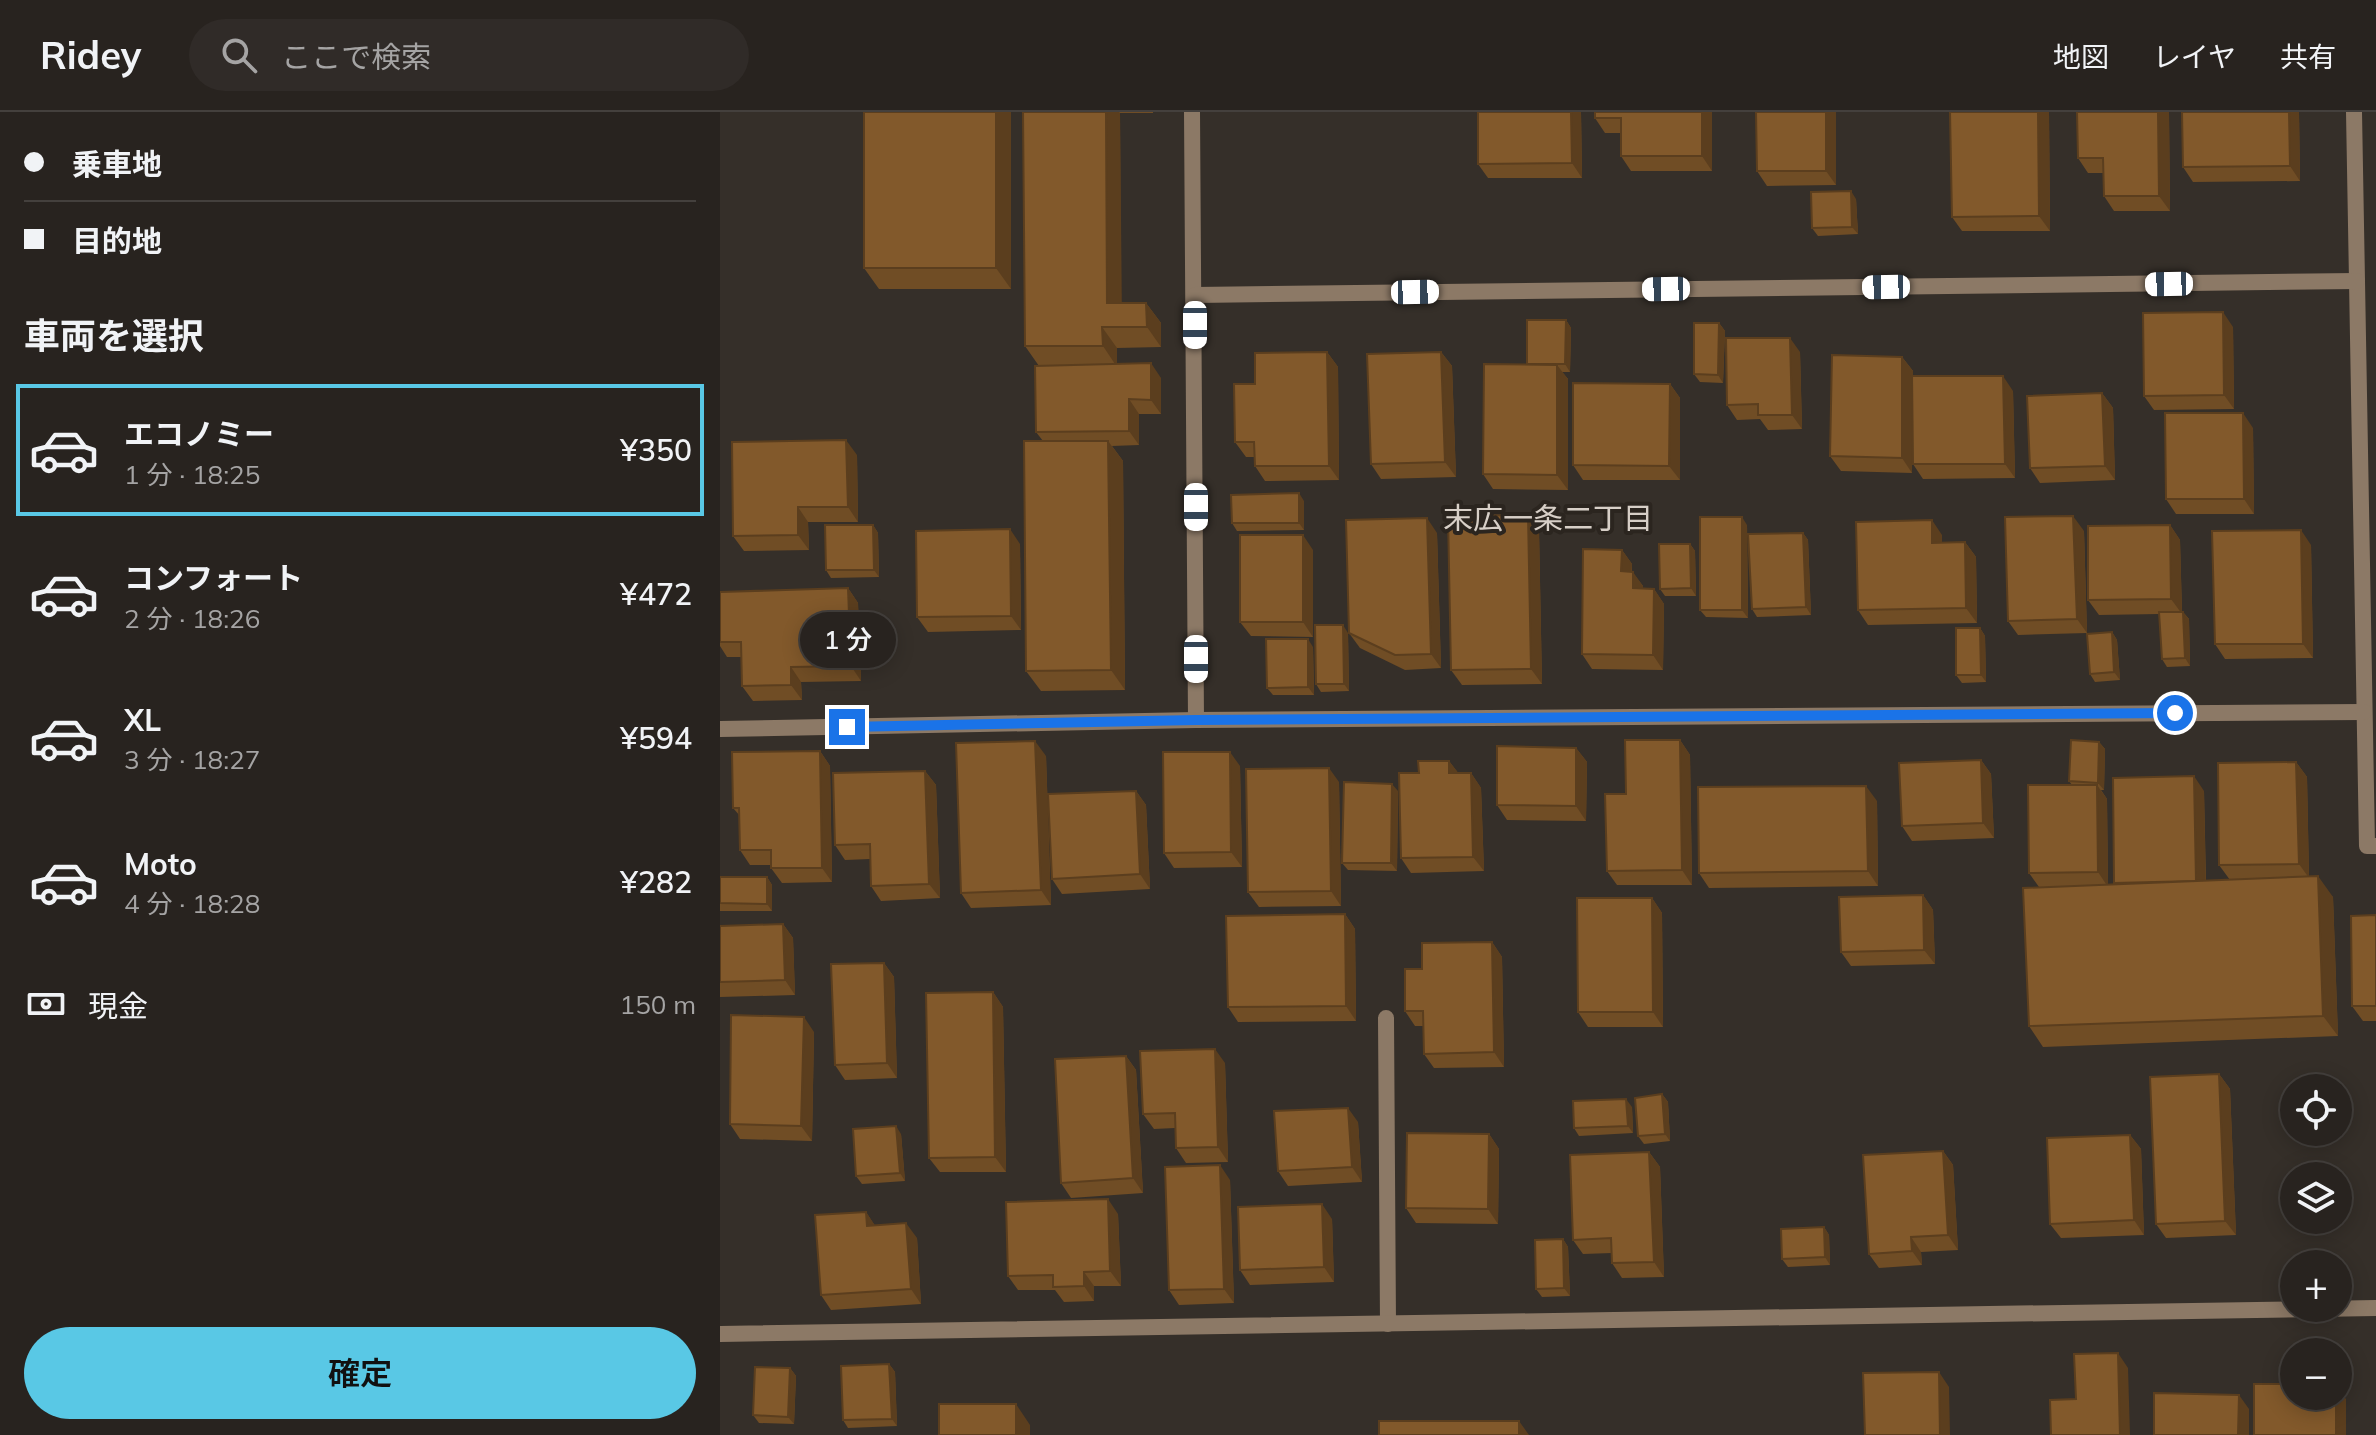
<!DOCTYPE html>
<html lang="ja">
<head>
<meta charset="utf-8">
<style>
	body { margin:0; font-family:Mulish,"Noto Sans JP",sans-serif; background:#302b28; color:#f1f3f6; height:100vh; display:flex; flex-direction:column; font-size:30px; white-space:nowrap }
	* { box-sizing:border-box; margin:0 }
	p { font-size:26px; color:#a5a4a4 }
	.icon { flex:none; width:44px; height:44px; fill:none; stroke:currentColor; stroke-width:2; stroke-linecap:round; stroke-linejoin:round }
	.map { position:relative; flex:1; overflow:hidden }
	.drawer { display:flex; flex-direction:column; background:#28231f; width:720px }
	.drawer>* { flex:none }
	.hud { display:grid; align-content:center; height:176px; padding:0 24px; background:#28231f }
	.tools { position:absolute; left:1560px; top:962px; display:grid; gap:16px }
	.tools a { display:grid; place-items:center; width:72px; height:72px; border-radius:50%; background:#28231f; box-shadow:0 4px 20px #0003,0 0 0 2px #44403d; font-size:40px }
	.end { position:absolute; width:36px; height:36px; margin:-18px; border:10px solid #1a73e8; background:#fff; box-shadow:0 0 0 4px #fff }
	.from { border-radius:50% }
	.bubble { position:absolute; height:56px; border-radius:28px; background:#28231f; box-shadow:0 4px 20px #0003,0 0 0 2px #44403d; font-size:26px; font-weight:600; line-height:56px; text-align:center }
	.car { position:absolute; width:24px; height:48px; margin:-24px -12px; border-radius:10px; box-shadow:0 0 6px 2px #0007; background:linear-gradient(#fff 24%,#345 0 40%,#fff 0 76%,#345 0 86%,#fff 0) }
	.hud b { display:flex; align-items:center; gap:28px; height:76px; font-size:30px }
	.hud b+b { border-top:2px solid #44403d }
	.hud i { width:20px; height:20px; background:#f1f3f6 }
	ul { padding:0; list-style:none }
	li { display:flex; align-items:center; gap:24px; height:132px; margin:0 16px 12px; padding:0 8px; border:4px solid transparent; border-radius:0px }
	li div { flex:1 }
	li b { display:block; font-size:30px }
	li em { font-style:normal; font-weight:600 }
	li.on { border-color:#59c8e5 }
	li>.icon { width:72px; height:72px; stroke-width:1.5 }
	h2 { padding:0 24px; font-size:36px; line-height:96px }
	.pay { display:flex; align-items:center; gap:20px; height:88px; padding:0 24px; font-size:30px }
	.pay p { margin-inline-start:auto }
	.cta { display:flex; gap:16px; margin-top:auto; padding:16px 24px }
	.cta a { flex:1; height:92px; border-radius:48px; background:#59c8e5; color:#111; font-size:32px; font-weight:600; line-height:92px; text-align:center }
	header { display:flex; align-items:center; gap:48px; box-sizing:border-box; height:112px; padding:0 40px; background:#28231f; border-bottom:2px solid #44403d }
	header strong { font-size:38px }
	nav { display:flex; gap:44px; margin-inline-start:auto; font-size:28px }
	.search { width:560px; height:72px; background:#302b28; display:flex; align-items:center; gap:20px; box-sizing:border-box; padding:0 28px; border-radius:44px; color:#a5a4a4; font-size:30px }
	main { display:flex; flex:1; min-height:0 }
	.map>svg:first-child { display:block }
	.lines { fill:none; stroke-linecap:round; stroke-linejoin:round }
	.service { stroke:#8c7966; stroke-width:16 }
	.minor { stroke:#8c7966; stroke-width:16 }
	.wall { fill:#704d25 }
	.shaded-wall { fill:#5b3e1e }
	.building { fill:#82592b; stroke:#5b3e1e; stroke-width:2 }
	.route { stroke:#1a73e8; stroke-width:10 }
	.labels { text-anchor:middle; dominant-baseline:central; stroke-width:8; stroke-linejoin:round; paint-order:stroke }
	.neighbourhood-label { font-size:30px; fill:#d7cfc7; stroke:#2b251f }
</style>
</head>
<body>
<header>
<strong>Ridey</strong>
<div class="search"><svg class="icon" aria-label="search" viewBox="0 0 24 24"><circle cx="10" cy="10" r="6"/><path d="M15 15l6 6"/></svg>ここで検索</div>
<nav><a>地図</a><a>レイヤ</a><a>共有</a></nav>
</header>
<main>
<section class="drawer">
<div class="hud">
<b><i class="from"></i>乗車地</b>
<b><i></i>目的地</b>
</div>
<h2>車両を選択</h2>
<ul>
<li class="on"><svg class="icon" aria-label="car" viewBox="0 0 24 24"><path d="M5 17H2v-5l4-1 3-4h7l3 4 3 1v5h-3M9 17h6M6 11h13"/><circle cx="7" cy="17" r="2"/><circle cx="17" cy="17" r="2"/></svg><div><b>エコノミー</b><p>1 分 · 18:25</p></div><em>¥350</em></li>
<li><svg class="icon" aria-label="car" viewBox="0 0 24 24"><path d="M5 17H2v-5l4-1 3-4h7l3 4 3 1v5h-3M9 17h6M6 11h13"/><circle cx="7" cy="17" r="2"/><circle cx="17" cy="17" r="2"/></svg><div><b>コンフォート</b><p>2 分 · 18:26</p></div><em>¥472</em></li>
<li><svg class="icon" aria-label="car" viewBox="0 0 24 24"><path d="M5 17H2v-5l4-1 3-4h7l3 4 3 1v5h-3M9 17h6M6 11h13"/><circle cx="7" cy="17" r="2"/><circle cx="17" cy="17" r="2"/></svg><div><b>XL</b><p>3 分 · 18:27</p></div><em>¥594</em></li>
<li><svg class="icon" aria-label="car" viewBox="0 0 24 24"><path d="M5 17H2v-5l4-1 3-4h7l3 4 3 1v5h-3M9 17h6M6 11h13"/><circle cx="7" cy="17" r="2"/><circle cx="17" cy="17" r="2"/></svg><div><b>Moto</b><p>4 分 · 18:28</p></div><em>¥282</em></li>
</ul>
<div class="pay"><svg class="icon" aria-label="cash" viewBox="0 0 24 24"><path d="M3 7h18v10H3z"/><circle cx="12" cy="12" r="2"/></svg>現金<p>150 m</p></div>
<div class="cta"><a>確定</a></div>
</section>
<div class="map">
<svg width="1656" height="1323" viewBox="0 0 1656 1323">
	<rect width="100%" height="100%" fill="#352f29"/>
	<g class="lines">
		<!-- service -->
		<polyline class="service" points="666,906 668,1212"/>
		<!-- minor -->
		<g class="minor">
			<polyline points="472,0 476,608"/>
			<polyline points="1634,0 1647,734 1656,734"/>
			<polyline points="475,183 1637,169"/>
			<polyline points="0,617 476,608 1644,600"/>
			<polyline points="0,1222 1656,1196"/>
		</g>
	</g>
	<!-- wall -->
	<g class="wall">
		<polygon points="291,0 291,177 159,177 144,156"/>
		<polygon points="303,0 433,0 433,1 400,1 401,191 426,191 441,211 441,235 397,236 397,252 441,266 441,302 419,302 419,333 392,334 403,349 405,578 321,579 306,559 323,329 316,320 319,254 305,234"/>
		<polygon points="861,0 862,66 768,66 758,52"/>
		<polygon points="992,0 992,59 911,59 901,44 901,21 885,21 875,6"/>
		<polygon points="1036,0 1116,0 1116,73 1047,74 1037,59"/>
		<polygon points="1329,0 1330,119 1242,119 1232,105"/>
		<polygon points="1449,0 1450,99 1394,99 1384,84 1384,61 1368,61 1358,46"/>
		<polygon points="1579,0 1580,69 1473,70 1463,55"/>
		<polygon points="1136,87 1138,122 1098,124 1092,116"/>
		<polygon points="846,208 851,216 850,260 842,260 848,267 848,378 773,377 763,362 807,252"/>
		<polygon points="999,211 1005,219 1003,271 980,270 974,262"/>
		<polygon points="1513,215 1514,297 1434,298 1424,284"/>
		<polygon points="607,240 618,255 619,368 545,369 535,354 534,345 526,345 515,330 535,272"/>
		<polygon points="721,240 732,254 736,365 661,367 651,352"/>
		<polygon points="1080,240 1082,317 1048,318 1040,307 1017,308 1007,293"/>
		<polygon points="1182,245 1193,259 1193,264 1293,279 1295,366 1203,367 1193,352 1192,323 1192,361 1121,359 1110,344"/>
		<polygon points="950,272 960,286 960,368 863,368 853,353"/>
		<polygon points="1382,281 1393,296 1395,368 1320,371 1310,356"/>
		<polygon points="1533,316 1534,402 1456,402 1446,387"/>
		<polygon points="137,343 138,410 88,410 89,438 24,439 13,424"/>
		<polygon points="584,389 584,418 517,419 512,411"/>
		<polygon points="808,403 819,418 822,572 742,573 731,558"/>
		<polygon points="153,413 158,421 159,465 111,466 106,458"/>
		<polygon points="1027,413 1028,506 986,505 980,498"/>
		<polygon points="1450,413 1460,428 1462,500 1463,500 1469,507 1470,554 1447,555 1442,547 1439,502 1379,503 1368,488"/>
		<polygon points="1364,419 1367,521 1298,523 1288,509"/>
		<polygon points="717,421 721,556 685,558 640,536 629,521"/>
		<polygon points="1083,421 1088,428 1091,503 1037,505 1032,497"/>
		<polygon points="1222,423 1222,431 1245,430 1256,445 1257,511 1148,513 1138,498"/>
		<polygon points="300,432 301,518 208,520 197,505"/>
		<polygon points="970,432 975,439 976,484 945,484 940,477"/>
		<polygon points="1591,433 1593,546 1505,547 1495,532"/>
		<polygon points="593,438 593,525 531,524 520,510"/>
		<polygon points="902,438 912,452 912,460 923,474 923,477 934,477 944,492 943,558 872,557 862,542"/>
		<polygon points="128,476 138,491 141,569 81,570 82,588 33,589 22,574 21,545 7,545 0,534 0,480"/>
		<polygon points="1260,516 1265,524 1266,570 1242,571 1236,563"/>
		<polygon points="1392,520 1397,528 1400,568 1375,570 1370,562"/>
		<polygon points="628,521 629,579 601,580 596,572"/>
		<polygon points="593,535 594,583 553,583 547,576"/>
		<polygon points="960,628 970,643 972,773 897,773 887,759 906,682"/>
		<polygon points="1379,630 1385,637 1384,678 1381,678 1387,687 1388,773 1396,772 1394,771 1484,679 1486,769 1510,768 1499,753 1576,650 1587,665 1589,765 1613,785 1618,924 1323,935 1309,914 1319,775 1309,761 1352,673 1349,669"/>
		<polygon points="856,636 867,650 866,709 787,708 777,693"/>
		<polygon points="100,639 110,654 112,770 62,771 51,756 51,753 30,753 20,738 20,704 13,696"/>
		<polygon points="326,644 331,793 251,796 241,781"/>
		<polygon points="1261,648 1271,662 1274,726 1192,729 1182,714"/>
		<polygon points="729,649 738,661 751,661 761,676 764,759 691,761 681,746 699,661"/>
		<polygon points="520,654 522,755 454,756 444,741"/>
		<polygon points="205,659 216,673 220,786 161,789 151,774 150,747 125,748 115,733"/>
		<polygon points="619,670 621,794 539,795 528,780"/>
		<polygon points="416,679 426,693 430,777 342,782 332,767"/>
		<polygon points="678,679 677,759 628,758 622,751"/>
		<polygon points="1157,689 1158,774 989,776 979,761"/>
		<polygon points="0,765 47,765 52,773 52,799 0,799"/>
		<polygon points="1203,783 1213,798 1215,852 1131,854 1121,840"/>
		<polygon points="932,786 942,801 943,915 868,915 858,900"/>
		<polygon points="625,802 635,817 636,909 518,910 508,895"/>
		<polygon points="1656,803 1656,909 1643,909 1632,894"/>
		<polygon points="63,812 73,826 75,883 0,885 0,814"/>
		<polygon points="772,830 782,845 784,955 714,956 704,942 703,914 695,914 685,899 702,857"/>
		<polygon points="164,851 174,865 177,966 125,968 115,953"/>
		<polygon points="273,880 283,895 286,1060 220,1060 209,1046"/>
		<polygon points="94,920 92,1029 20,1027 10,1012"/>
		<polygon points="406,944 416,958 423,1081 351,1086 341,1071"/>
		<polygon points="505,951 508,1050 466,1051 456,1036 455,1016 434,1017 423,1002"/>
		<polygon points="1499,962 1510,977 1516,1123 1446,1126 1436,1112"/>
		<polygon points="942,982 948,990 950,1029 924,1032 918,1024"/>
		<polygon points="912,995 913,1021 859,1024 854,1016"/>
		<polygon points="638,1010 642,1070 568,1074 558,1059"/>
		<polygon points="181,1022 185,1069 142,1072 136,1064"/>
		<polygon points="769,1022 779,1037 778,1112 696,1111 686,1096"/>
		<polygon points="1410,1023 1421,1037 1424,1123 1341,1126 1330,1112"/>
		<polygon points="1223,1039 1233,1053 1238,1138 1201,1140 1202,1153 1159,1156 1149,1142"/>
		<polygon points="929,1040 940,1055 944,1165 902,1166 892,1151 892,1141 863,1142 853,1128"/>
		<polygon points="510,1068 514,1191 459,1193 449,1178"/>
		<polygon points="146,1100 155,1114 197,1126 201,1192 111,1198 101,1183"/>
		<polygon points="398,1102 401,1174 374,1174 374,1189 344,1190 335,1178 298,1178 288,1164"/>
		<polygon points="612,1107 614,1170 530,1173 520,1158"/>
		<polygon points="1104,1115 1109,1123 1110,1153 1068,1155 1062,1147"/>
		<polygon points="843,1127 848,1135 850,1184 822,1185 816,1177"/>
		<polygon points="169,1252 175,1260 177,1314 128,1316 123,1308"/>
		<polygon points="70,1256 76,1264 74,1312 39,1311 33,1303"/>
	</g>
	<!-- shaded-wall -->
	<g class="shaded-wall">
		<polygon points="276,0 291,0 291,177 276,156"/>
		<polygon points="386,0 399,0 400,1 402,211 387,191"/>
		<polygon points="851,0 861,0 862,66 852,51"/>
		<polygon points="982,0 992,0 992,59 982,44"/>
		<polygon points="1106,0 1116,0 1116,73 1106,59"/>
		<polygon points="1318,0 1329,0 1330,119 1319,104"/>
		<polygon points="1438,0 1449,0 1450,99 1439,84"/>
		<polygon points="1569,0 1579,0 1580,69 1570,54"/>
		<polygon points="1131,79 1136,87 1138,122 1132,115"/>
		<polygon points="426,191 441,211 441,235 427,215"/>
		<polygon points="1503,200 1513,215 1514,297 1504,283"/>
		<polygon points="846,208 851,216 850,260 845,252"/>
		<polygon points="999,211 1005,219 1003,271 998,263"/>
		<polygon points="382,215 397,236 397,255 383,234"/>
		<polygon points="1070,226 1080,240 1082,317 1072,303"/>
		<polygon points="607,240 618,255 619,368 609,354"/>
		<polygon points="721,240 732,254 736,365 725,350"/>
		<polygon points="1182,245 1193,259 1192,361 1182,346"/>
		<polygon points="431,251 441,266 441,302 431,288"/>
		<polygon points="837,253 848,267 848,378 837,363"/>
		<polygon points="1283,264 1293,279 1295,366 1285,352"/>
		<polygon points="950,272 960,286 960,368 949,354"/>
		<polygon points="1382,281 1393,296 1395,368 1385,354"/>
		<polygon points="409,287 419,302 419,333 409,319"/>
		<polygon points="1523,301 1533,316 1534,402 1524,387"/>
		<polygon points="126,328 137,343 138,410 128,395"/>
		<polygon points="388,329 403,349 405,578 391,558"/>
		<polygon points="579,381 584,389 584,418 579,411"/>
		<polygon points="78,395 88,410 89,438 78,423"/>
		<polygon points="808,403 819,418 822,572 811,557"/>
		<polygon points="1353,404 1364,419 1367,521 1357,507"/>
		<polygon points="1022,405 1027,413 1028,506 1022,498"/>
		<polygon points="707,406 717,421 721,556 711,542"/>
		<polygon points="1212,408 1222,423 1222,446 1212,431"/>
		<polygon points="153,413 158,421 159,465 154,458"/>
		<polygon points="1450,413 1460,428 1462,502 1451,487"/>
		<polygon points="290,417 300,432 301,518 291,504"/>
		<polygon points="1581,418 1591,433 1593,546 1583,532"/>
		<polygon points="1083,421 1088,428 1091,503 1086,495"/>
		<polygon points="583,423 593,438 593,525 583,510"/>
		<polygon points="1245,430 1256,445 1257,511 1246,496"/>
		<polygon points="970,432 975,439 976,484 971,476"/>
		<polygon points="902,438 912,452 911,474 901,459"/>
		<polygon points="913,460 923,474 923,491 913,476"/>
		<polygon points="128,476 138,491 141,569 131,554"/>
		<polygon points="934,477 944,492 943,558 933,543"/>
		<polygon points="1463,500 1469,507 1470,554 1465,546"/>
		<polygon points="623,513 628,521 629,579 624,572"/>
		<polygon points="1260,516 1265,524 1266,570 1261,563"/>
		<polygon points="1392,520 1397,528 1400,568 1394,560"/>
		<polygon points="588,527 593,535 594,583 588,575"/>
		<polygon points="71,555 81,570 82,588 71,573"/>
		<polygon points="960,628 970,643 972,773 962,758"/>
		<polygon points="315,629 326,644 331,793 321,778"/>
		<polygon points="1379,630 1385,637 1384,678 1378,671"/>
		<polygon points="856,636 867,650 866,709 856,694"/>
		<polygon points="100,639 110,654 112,770 102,756"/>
		<polygon points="510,640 520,654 522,755 511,740"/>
		<polygon points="1261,648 1271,662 1274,726 1263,711"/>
		<polygon points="729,649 740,663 729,661"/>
		<polygon points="1576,650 1587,665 1589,766 1579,752"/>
		<polygon points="609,656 619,670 621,794 611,779"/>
		<polygon points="205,659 216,673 220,786 209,772"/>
		<polygon points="751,661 761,676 764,759 753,745"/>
		<polygon points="1474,664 1484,679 1486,784 1476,769"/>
		<polygon points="672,672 678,679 677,759 671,751"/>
		<polygon points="1377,673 1387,687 1388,775 1378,760"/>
		<polygon points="1146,674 1157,689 1158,774 1148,759"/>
		<polygon points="416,679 426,693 430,777 420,762"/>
		<polygon points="1598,764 1613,785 1618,924 1603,904"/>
		<polygon points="47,765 52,773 52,799 47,792"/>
		<polygon points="1203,783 1213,798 1215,852 1204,838"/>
		<polygon points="932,786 942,801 943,915 933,900"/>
		<polygon points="625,802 635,817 636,909 626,894"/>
		<polygon points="63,812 73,826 75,883 65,868"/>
		<polygon points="772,830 782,845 784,955 774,940"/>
		<polygon points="164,851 174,865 177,966 167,951"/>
		<polygon points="273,880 283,895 286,1060 275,1045"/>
		<polygon points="84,905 94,920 92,1029 81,1014"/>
		<polygon points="495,937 505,951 508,1050 498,1035"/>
		<polygon points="406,944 416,958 423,1081 413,1066"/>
		<polygon points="1499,962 1510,977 1516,1123 1505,1109"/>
		<polygon points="942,982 948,990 950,1029 945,1022"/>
		<polygon points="906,987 912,995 913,1021 908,1014"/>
		<polygon points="628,996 638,1010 642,1070 632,1055"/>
		<polygon points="176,1014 181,1022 185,1069 180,1061"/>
		<polygon points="769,1022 779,1037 778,1112 768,1097"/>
		<polygon points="1410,1023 1421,1037 1424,1123 1414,1108"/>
		<polygon points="1223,1039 1233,1053 1238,1138 1228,1123"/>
		<polygon points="929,1040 940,1055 944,1165 934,1150"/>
		<polygon points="500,1053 510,1068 514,1191 504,1177"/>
		<polygon points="388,1087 398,1102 401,1174 390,1159"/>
		<polygon points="602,1092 612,1107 614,1170 604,1155"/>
		<polygon points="146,1100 156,1115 147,1114"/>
		<polygon points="186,1111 197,1126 201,1192 191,1177"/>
		<polygon points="1104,1115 1109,1123 1110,1153 1105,1145"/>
		<polygon points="1191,1125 1201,1140 1202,1153 1192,1139"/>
		<polygon points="843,1127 848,1135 850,1184 844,1176"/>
		<polygon points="364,1160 374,1174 374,1189 364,1174"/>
		<polygon points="1398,1241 1408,1256 1410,1323 1400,1323"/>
		<polygon points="169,1252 175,1260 177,1314 172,1307"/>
		<polygon points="70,1256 76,1264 74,1312 68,1305"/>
		<polygon points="1219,1260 1229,1275 1230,1323 1220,1323"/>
		<polygon points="1618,1276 1626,1287 1626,1323 1616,1323 1616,1284 1618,1284"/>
		<polygon points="1519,1283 1529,1297 1529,1323 1518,1323"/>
		<polygon points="296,1292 310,1313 310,1323 296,1323"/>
		<polygon points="799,1309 809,1323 799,1323"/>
	</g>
	<!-- building -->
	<g class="building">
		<rect x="144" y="0" width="132" height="156"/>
		<polygon points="303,0 386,0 387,191 426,191 427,215 382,215 383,234 305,234"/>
		<polygon points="758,0 851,0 852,51 758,52"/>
		<polygon points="875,0 982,0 982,44 901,44 901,6 875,6"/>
		<polygon points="1036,0 1106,0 1106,59 1037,59"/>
		<polygon points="1230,0 1318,0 1319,104 1232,105"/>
		<polygon points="1357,0 1438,0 1439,84 1384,84 1383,46 1358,46"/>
		<polygon points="1462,0 1569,0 1570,54 1463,55"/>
		<polygon points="1131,79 1132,115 1092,116 1091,80"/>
		<polygon points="1503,200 1504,283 1424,284 1423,201"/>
		<polygon points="807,208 846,208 845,252 807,252"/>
		<polygon points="974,211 999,211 998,263 974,262"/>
		<polygon points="1006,226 1070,226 1072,303 1038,303 1038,292 1007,293"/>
		<polygon points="607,240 609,354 535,354 534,330 515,330 514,272 535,272 535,241"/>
		<polygon points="721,240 725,350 651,352 647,242"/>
		<polygon points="1112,243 1182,245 1182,346 1110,344"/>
		<polygon points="431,251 431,288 409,287 409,319 316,320 315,254"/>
		<polygon points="764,252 837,253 837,363 763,362"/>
		<polygon points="1192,264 1283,264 1285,352 1193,352"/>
		<polygon points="853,271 950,272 949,354 853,353"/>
		<polygon points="1382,281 1385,354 1310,356 1307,284"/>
		<polygon points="1445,301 1523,301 1524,387 1446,387"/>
		<polygon points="126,328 128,395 78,395 78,423 13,424 12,330"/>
		<polygon points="304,329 388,329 391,558 306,559"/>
		<polygon points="579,381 579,411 512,411 511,383"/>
		<polygon points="808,403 811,557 731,558 728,404"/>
		<polygon points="1353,404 1357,507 1288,509 1285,405"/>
		<rect x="980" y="405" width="42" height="93"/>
		<polygon points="707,406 711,542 675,543 629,521 626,408"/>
		<polygon points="1212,408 1212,431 1245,430 1246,496 1138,498 1136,410"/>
		<polygon points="105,413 153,413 154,458 106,458"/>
		<polygon points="1450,413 1451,487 1368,488 1368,414"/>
		<polygon points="290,417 291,504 197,505 196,419"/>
		<polygon points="1581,418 1583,532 1495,532 1492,419"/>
		<polygon points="1083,421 1086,495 1032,497 1028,422"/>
		<rect x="520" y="423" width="63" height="87"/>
		<polygon points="939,432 970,432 971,476 940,477"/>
		<polygon points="863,437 902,438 901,459 913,460 913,476 934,477 933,543 862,542"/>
		<polygon points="128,476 131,554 71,555 71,573 22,574 21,530 0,530 0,480"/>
		<polygon points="1439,500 1463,500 1465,546 1442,547"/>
		<polygon points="595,513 623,513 624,572 596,572"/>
		<polygon points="1236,516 1260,516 1261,563 1236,563"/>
		<polygon points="1392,520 1394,560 1370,562 1367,522"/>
		<polygon points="546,527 588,527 588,575 547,576"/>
		<polygon points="905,628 960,628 962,758 887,759 885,682 906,682"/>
		<polygon points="1351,628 1379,630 1378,671 1349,669"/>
		<polygon points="315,629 321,778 241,781 236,631"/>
		<polygon points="777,634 856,636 856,694 777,693"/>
		<polygon points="100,639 102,756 51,756 51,738 20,738 19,696 13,696 12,640"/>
		<polygon points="443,640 510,640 511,740 444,741"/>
		<polygon points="1261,648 1263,711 1182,714 1179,651"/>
		<polygon points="698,649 729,649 729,661 751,661 753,745 681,746 679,661 699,661"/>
		<polygon points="1576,650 1579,752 1499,753 1498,651"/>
		<polygon points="609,656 611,779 528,780 526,657"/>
		<polygon points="205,659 209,772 151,774 150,732 115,733 113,661"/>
		<polygon points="1474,664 1476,769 1394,771 1393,666"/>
		<polygon points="624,670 672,672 671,751 622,751"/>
		<polygon points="1308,673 1377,673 1378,760 1309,761"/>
		<polygon points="1146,674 1148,759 979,761 978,675"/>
		<polygon points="416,679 420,762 332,767 328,682"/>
		<polygon points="1598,764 1603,904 1309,914 1303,776"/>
		<polygon points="0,765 47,765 47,792 0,791"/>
		<polygon points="1203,783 1204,838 1121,840 1119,785"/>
		<polygon points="857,786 932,786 933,900 858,900"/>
		<polygon points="625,802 626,894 508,895 506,804"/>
		<polygon points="1656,803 1656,894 1632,894 1631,804"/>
		<polygon points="63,812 65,868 0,870 0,814"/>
		<polygon points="772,830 774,940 704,942 703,899 685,899 685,857 702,857 702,831"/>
		<polygon points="164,851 167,951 115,953 111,852"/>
		<polygon points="273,880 275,1045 209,1046 206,881"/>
		<polygon points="11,903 84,905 81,1014 10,1012"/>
		<polygon points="495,937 498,1035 456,1036 455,1001 423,1002 420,939"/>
		<polygon points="406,944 413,1066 341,1071 335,947"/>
		<polygon points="1499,962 1505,1109 1436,1112 1430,965"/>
		<polygon points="942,982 945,1022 918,1024 915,986"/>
		<polygon points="906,987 908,1014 854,1016 853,989"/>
		<polygon points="628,996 632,1055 558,1059 554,999"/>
		<polygon points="176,1014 180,1061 136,1064 133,1017"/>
		<polygon points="687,1021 769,1022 768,1097 686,1096"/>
		<polygon points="1410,1023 1414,1108 1330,1112 1327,1026"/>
		<polygon points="1223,1039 1228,1123 1191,1125 1192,1139 1149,1142 1143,1043"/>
		<polygon points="929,1040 934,1150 892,1151 891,1126 853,1128 850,1043"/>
		<polygon points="500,1053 504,1177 449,1178 445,1055"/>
		<polygon points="388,1087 390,1159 364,1160 364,1174 333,1175 333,1163 288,1164 286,1090"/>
		<polygon points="602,1092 604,1155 520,1158 518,1095"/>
		<polygon points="146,1100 147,1114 186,1111 191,1177 101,1183 95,1103"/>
		<polygon points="1104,1115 1105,1145 1062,1147 1061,1117"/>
		<polygon points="843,1127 844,1176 816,1177 815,1128"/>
		<polygon points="1398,1241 1400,1323 1331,1323 1330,1288 1356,1287 1354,1242"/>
		<polygon points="169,1252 172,1307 123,1308 121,1254"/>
		<polygon points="35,1255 70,1256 68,1305 33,1303"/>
		<polygon points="1219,1260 1220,1323 1145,1323 1143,1261"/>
		<polygon points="1534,1272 1574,1272 1574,1284 1616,1284 1616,1323 1534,1323"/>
		<polygon points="1434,1281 1519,1283 1518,1323 1434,1323"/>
		<rect x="219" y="1292" width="77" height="31"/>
		<rect x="659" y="1309" width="140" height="14"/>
	</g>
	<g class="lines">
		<!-- route -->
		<polyline class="route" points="127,615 476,608 1455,601"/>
	</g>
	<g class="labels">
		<!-- neighbourhood labels -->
		<g class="neighbourhood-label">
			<text x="828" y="406">末広一条二丁目</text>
		</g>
	</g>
</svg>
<div class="tools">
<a><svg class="icon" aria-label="locate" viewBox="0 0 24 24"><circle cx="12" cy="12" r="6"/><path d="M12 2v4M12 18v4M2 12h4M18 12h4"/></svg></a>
<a><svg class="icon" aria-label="layers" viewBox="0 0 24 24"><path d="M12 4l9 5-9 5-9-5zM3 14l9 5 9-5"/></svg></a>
<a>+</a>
<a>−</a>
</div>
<i class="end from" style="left:1455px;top:601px"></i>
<i class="end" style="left:127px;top:615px"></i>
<div class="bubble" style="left:80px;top:500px;width:96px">1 分</div>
<i class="car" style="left:1449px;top:172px;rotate:269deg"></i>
<i class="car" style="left:1166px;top:175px;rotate:269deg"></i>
<i class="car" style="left:946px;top:177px;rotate:269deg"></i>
<i class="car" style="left:695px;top:180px;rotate:89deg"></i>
<i class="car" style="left:475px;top:213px;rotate:180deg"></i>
<i class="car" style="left:476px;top:395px;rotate:180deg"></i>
<i class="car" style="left:476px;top:547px;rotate:180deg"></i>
</div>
</main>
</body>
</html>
